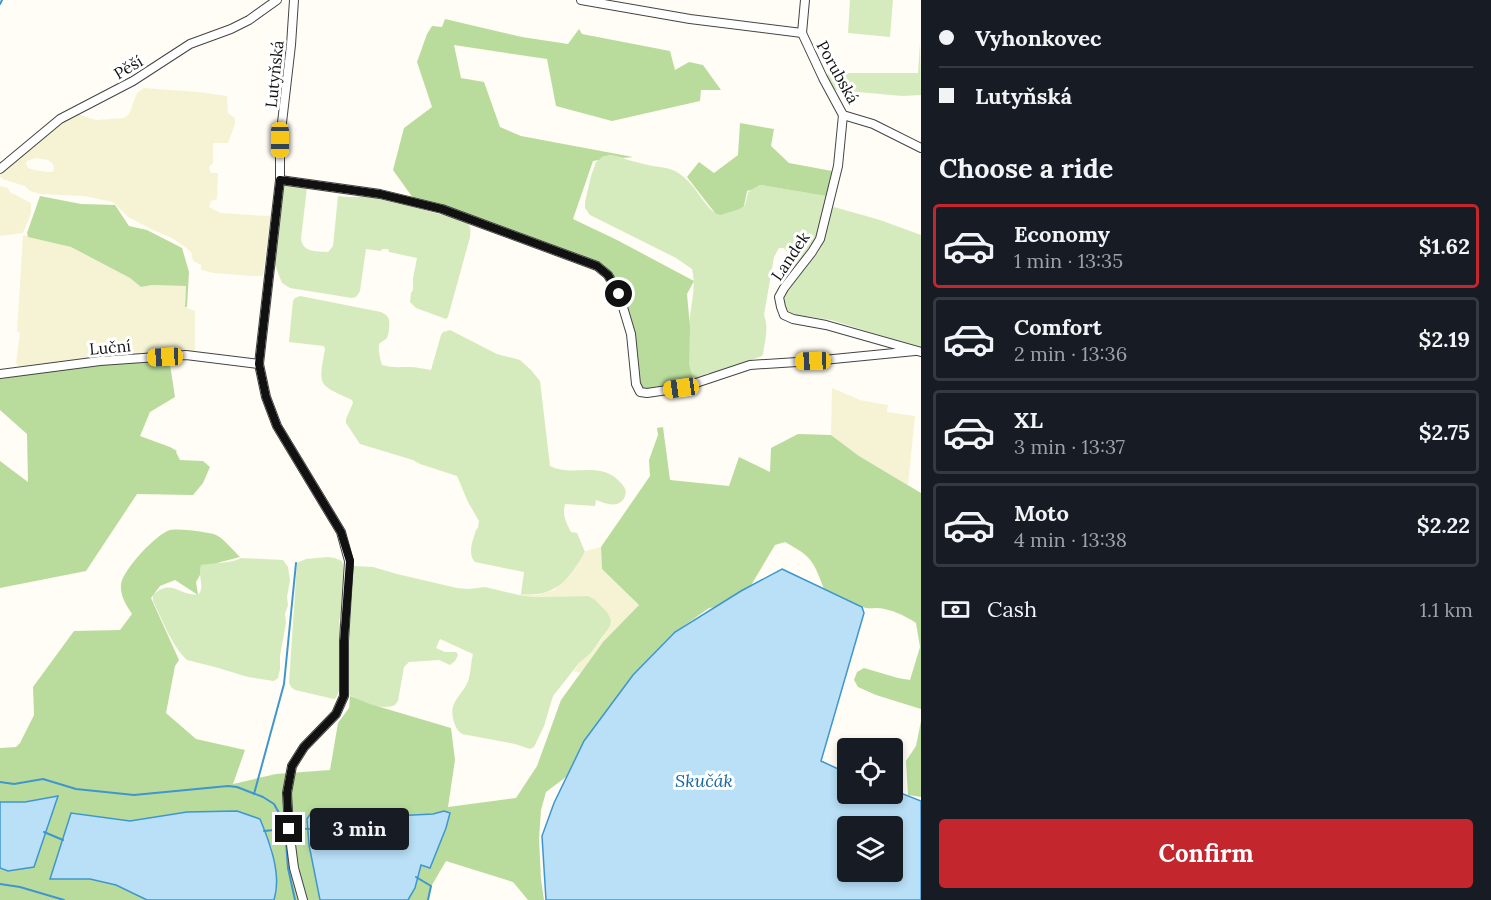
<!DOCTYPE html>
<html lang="en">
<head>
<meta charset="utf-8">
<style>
	body { margin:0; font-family:Lora,serif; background:#242831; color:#f1f3f6; height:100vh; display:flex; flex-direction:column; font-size:22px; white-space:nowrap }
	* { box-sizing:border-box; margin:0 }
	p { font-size:20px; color:#9ea1a6 }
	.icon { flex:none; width:33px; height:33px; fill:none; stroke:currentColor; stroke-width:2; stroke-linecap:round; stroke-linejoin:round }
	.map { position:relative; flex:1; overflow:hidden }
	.sheet { display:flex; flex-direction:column; background:#171b24; width:570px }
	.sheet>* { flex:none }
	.guide { display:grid; align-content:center; height:132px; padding:0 18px; background:#171b24 }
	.buttons { position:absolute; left:837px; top:738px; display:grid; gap:12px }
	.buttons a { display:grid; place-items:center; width:66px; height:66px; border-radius:6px; background:#171b24; box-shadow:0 3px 9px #0003; font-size:30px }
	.end { position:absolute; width:27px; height:27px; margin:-14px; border:8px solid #111; background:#fff; box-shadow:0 0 0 3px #fff }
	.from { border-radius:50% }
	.bubble { position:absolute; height:42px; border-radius:6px; background:#171b24; box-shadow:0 3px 9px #0003; font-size:20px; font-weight:700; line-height:42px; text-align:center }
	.car { position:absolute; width:18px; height:36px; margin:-18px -9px; border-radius:8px; box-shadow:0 0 4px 2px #0007; background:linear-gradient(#f5c518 24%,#345 0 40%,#f5c518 0 76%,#345 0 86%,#f5c518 0) }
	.guide b { display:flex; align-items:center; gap:21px; height:57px; font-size:22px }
	.guide b+b { border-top:2px solid #363941 }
	.guide i { width:15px; height:15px; background:#f1f3f6 }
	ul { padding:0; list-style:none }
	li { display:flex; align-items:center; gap:18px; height:84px; margin:0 12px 9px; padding:0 6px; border:3px solid #363941; border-radius:6px }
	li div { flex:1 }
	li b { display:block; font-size:22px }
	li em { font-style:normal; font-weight:700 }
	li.active { border-color:#c4262e }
	li>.icon { width:54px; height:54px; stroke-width:1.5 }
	h2 { padding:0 18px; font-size:27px; line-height:72px }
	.pay { display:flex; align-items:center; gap:15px; height:66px; padding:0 18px; font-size:22px }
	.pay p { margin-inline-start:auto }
	.cta { display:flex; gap:12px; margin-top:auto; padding:12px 18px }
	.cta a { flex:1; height:69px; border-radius:6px; background:#c4262e; color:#fff; font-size:24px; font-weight:700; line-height:69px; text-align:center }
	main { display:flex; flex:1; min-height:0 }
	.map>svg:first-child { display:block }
	.farmland { fill:#f6f3d4; fill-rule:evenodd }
	.green { fill:#d5ebbd }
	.forest { fill:#b9dc9c }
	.water { fill:#b9e0f7; stroke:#3f96cf; stroke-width:1.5; fill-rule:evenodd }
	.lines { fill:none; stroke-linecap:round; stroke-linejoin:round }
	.stream { stroke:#3f96cf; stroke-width:2 }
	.minor-casing { stroke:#444; stroke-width:10 }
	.minor { stroke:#fff; stroke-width:8 }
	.route { stroke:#111; stroke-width:8 }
	.labels { text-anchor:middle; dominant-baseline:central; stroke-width:6; stroke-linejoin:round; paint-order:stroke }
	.street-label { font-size:16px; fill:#111; stroke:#fff }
	.water-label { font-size:18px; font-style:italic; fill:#1768a6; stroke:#fff }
</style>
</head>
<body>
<main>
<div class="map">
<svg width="921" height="900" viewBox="0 0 921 900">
	<rect width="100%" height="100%" fill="#fffdf5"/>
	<!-- farmland -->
	<g class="farmland">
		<path d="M144,88L199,92L227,96L228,113L235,118V124L228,143H213V163L209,167L211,173H218L217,199L211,201L209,207L221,213L267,216L271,215L263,276H251L213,273L201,270V265L193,261L191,252L185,247L172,238L153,230L128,217L113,202L84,196L40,194L30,191L25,186L5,180L0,177V172L66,118L72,115L78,114L96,120L124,118L129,114L137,93ZM36,158L48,160L53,164L54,170L52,172H47L35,170L28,168L26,163L27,161Z"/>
		<polygon points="0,186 8,188 10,192 31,203 31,213 23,233 0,236"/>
		<polygon points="23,235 71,247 130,278 141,287 152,285 186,286 185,307 195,311 195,350 186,353 163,352 86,358 22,367 18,366 16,363 20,333 17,331"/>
		<polygon points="832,388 860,400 888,405 887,412 915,416 908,485 859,456 831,435"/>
		<polygon points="601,547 602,569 639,605 603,642 580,673 574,671 579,663 591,653 604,636 588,596 533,597 520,595 521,593 521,594 537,595 554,590 570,575 586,551"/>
	</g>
	<!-- green -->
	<g class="green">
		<polygon points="850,0 893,0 890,37 848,33"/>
		<polygon points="920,43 921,95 902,96 836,90 834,89 826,75 832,73 918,73"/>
		<path d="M612,155C624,159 636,162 648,165C667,169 672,166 687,180C698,190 703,204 715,213L740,209L745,205L748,193L752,189L760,185L827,196L815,244L796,267L792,265L788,253L784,248H779L774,257L764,315C769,328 765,340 763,354L762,356L716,373H707L700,378H695L692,376C685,358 688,335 690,316C692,300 696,285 692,269L676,258L590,215L585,208V202L591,176L596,162L602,157Z"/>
		<path d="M292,185L307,187L301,239C303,253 317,251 328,252L333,246L338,196C352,198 364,196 377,197L465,221C471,226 471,229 470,237L448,317L446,319L416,308L410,302L411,293L413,290V278L417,258L389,252L388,249H382L381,251L366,249L360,291L356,297L352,298L290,288L282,283L274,262L282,186Z"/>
		<polygon points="834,207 880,220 921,235 921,348 831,320 791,314 786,309 784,296 787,290 796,276 818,253 822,245 832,209"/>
		<path d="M300,296L381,312C389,316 390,319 389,328C389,331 388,335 387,338C385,340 381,342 379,344C378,350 380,359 382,365C392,368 400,367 409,367C417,367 424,369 431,370L441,335L443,332L450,330L497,354L520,360L531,370L540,381L550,466C573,478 600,459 621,483C625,487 627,491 625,496C620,509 606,504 596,500L595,506L565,504C562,515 566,522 571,532L577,533L585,552C569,579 556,598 521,594L524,572L475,562C467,554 473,540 476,530L478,528L479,521L468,502L457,476L420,464L413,460L360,444L346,423V419L353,403L352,400C318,384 318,387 325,349L324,346L289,342V341L293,301L295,298Z"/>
		<path d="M328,557L335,558L342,561C345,569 344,603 342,612C340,618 338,619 340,626L339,691L336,698L334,699L295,690L291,687L289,683L297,563L306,559Z"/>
		<path d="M241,558L283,560L288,567L290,580L287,597L288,605L285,614L286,623L280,656V669L278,678L274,681L248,677L215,667L187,660C172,646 162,619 153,601V595C173,577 180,598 199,594C205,586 197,574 201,565C215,561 227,565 241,558Z"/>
		<path d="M354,566L373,567L397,574L457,588L469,589L485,587L519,595L533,597L588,596L594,599L607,612L611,620L610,626L591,653L579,663L553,696L544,726L534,747L530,749L515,744L462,734C457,730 456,728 454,722C447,700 464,696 469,678C471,670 471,661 473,654L440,639L436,648L445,652H456L458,655L455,661L450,665L439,660L409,662L404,667L398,701L395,705C381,711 362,702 349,695L347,647L351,569Z"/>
	</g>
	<!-- forest -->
	<g class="forest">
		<polygon points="445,19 522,37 568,44 579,29 582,34 670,51 675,70 689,62 703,65 721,90 701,90 700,101 612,121 556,106 547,59 454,45 461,78 484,82 500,127 521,136 633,157 623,158 611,155 602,157 599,160 593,161 573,219 617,240 694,281 687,294 690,327 689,364 694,382 671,387 642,390 639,388 620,292 608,269 413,198 393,170 404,128 432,107 417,62 427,34 432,26 442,27"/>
		<polygon points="740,123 774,129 771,146 789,163 832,171 826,196 760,185 751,190 747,191 744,206 740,209 720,215 715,213 687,177 699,162 714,173 738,155"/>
		<polygon points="40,196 81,204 115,205 129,226 147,230 182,248 189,272 187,307 185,307 186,286 152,285 141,287 130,278 71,247 28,237 27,233"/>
		<polygon points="169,358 175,397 150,412 140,436 170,447 177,451 176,452 180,460 203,461 210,467 203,483 193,495 137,494 86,571 0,588 0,461 28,482 27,434 0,410 0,379 94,363"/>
		<path d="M663,427L670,480L729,486L739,457L770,472L771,448L798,434L831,435L859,456L921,493V709L876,695L858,687L854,680L857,672L864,668L898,678L910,680L920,647L916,623C904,615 891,609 877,608C871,608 868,609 862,607L824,589C813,560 812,557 785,542L775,545L750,587L716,607L709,608L675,632L584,741L566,777L546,792L541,810L539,839L541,879L544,900H528L513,882L446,861L432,885L428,900H408L415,888L421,865L430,868L444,811L433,814L393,816L367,812L307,819L309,845L320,900H274L277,890L272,849L260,819L237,811L187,812L130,821L71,813L50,879L90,878L116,885L147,900H0V868L8,871L57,796L25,802H0V748L16,747L20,743L34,715L33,687L74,631L120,630L132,614C126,605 120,596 121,584C123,570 156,534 170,530C176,528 210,532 216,535C223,538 234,551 240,557L217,563L201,565L200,570V575L196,582L198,595L175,580L160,586L151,598L179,660L175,666L166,713L196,739L245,750L233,784L276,774L330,770L338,723L349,708L350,696L370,704L451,728L455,760L448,807L516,798L537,766L561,700L603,642L639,605L602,569L601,547L650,476L649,460L658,435L657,428Z"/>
		<polygon points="921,721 921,797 908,795 906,761 916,746"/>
	</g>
	<!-- water -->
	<g class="water">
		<path d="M782,569L862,607L864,613L821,761L847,773L848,794H892L893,790L921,801V900H546L542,836L554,803L584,741L633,675L675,632L741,591ZM892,826V872H848V826Z"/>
		<polygon points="58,796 34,867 8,871 0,868 0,802 25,802"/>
		<path d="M237,811L260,819C270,843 282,875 274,900H147L116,885L90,879H50L71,813L130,821L187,812Z"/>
		<polygon points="444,811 450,813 446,828 430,868 421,865 415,888 408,900 320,900 309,845 307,819 311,813 367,812 393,816 433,814"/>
	</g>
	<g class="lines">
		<!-- stream -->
		<g class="stream">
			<polyline points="0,4 2,0"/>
			<polyline points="0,782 14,784 43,779 76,789 134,795 228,786 237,787 263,797 274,804 283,820 285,829 288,868 295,900"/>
			<polyline points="254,794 284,684 296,563"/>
			<polyline points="264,831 294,828 309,829"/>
			<polyline points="44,832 63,840"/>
			<polyline points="416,877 431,886 428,900"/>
			<polyline points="0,884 20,887 64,900"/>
		</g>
		<defs>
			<g id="minor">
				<polyline points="294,0 291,45 280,140 280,180 259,364 266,397 277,426 341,532 349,561 344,641 344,696 336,714 304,747 292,766 287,793 289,829 294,868 303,900"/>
				<polyline points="581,0 690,19 802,33"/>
				<polyline points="802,33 823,78 843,115 873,124 921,148"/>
				<polyline points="802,33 805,0"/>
				<polyline points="843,115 838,166 820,239 812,252 784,288 779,297 781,307 784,315 793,319 826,325 921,352"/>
				<polyline points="0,169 60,119 133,81 190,44 231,29 249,20 277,0"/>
				<polyline points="280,180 380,194 442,209 597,266 608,275 619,294 631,334 636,384 640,392 647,393 681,388 750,365 813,361 915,351"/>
				<polyline points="0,374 100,361 186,355 259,364"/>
			</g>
		</defs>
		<!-- minor casing -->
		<use href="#minor" class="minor-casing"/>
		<!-- minor -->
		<use href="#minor" class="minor"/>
	</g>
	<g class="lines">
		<!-- route -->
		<polyline class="route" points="289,829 287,793 292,766 304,747 336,714 344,696 344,641 350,561 341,532 277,426 266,397 259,364 280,180 380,194 442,209 597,266 608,275 619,294"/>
	</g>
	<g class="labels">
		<!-- street labels -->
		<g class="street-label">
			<text transform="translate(128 67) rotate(-31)">Pěší</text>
			<text transform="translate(838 72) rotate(61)">Porubská</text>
			<text transform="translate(274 74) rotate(-84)">Lutyňská</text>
			<text transform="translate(790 256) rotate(-56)">Landek</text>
			<text transform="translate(110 347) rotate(-5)">Luční</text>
		</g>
		<!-- water labels -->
		<g class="water-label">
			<text x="704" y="780">Skučák</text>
		</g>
	</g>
</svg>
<div class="buttons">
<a><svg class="icon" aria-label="locate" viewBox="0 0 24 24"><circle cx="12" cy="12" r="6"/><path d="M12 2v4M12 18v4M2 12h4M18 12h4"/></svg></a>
<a><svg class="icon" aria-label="layers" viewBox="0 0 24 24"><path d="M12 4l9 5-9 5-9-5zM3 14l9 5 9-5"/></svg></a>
</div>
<i class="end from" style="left:619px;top:294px"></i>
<i class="end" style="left:289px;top:829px"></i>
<div class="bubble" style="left:310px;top:808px;width:99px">3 min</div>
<i class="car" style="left:280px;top:140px;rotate:180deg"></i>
<i class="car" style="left:165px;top:357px;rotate:267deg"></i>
<i class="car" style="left:813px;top:361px;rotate:268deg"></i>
<i class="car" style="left:681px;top:388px;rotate:262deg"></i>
</div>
<section class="sheet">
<div class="guide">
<b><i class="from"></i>Vyhonkovec</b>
<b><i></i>Lutyňská</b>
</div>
<h2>Choose a ride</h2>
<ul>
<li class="active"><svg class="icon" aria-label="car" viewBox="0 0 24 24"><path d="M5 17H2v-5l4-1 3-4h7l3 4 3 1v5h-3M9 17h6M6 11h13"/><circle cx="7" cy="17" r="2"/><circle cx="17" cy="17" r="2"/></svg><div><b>Economy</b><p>1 min · 13:35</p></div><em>$1.62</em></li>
<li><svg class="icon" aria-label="car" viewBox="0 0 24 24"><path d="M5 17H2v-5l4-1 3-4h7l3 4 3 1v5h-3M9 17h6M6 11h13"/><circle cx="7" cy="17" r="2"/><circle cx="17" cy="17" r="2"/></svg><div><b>Comfort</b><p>2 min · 13:36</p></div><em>$2.19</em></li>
<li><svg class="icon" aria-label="car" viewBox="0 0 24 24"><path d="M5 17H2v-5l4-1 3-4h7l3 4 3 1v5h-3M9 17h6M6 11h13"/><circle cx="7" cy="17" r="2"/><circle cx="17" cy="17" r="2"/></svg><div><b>XL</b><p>3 min · 13:37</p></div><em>$2.75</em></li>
<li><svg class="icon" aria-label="car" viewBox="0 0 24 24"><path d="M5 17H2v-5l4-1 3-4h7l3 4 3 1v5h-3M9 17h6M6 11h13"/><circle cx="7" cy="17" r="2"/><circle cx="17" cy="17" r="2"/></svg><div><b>Moto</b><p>4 min · 13:38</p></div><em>$2.22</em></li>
</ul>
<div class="pay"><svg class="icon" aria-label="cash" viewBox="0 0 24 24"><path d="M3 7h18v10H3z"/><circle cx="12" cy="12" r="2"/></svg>Cash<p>1.1 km</p></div>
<div class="cta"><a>Confirm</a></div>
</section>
</main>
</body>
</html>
